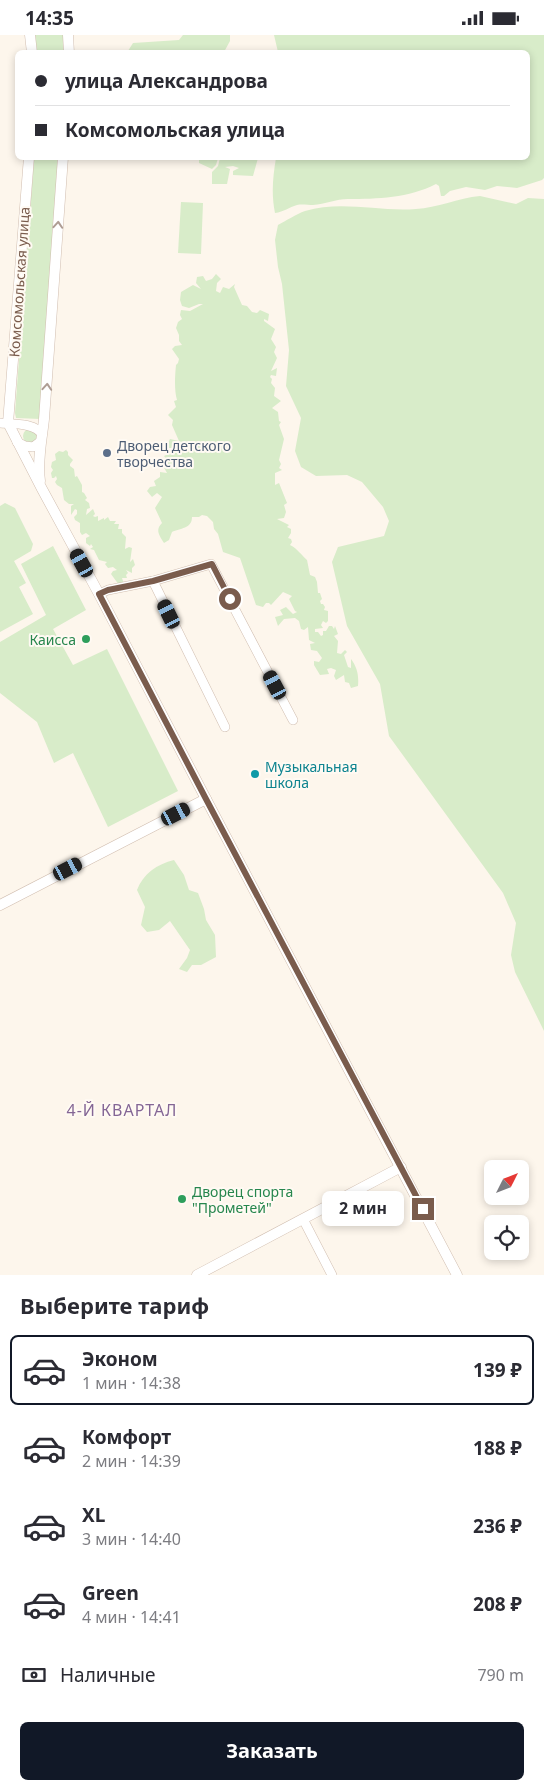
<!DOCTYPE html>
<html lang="ru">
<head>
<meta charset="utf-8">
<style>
	body { margin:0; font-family:"Noto Sans",sans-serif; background:#f2f2f3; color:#2b2b33; height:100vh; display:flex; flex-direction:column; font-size:19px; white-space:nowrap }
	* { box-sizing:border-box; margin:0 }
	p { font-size:16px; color:#7c7c81 }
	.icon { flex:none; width:28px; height:28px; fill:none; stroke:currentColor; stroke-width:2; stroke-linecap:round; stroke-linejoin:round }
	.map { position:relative; height:1240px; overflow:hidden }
	.sheet { display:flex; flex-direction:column; background:#fff; flex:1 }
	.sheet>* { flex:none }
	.top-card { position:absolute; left:15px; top:15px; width:515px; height:110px; border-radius:8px; box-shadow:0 2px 8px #0003; display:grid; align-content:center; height:110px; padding:0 20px; background:#fff }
	.needle { width:32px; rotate:48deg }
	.fabs { position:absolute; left:484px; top:1125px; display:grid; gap:10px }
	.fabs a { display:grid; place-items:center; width:45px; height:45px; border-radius:8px; background:#fff; box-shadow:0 2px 8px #0003; font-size:25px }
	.end { position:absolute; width:22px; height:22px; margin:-11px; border:6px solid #7a5c4d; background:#fff; box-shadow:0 0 0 2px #fff }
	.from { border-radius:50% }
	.bubble { position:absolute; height:35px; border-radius:8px; background:#fff; box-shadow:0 2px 8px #0003; font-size:16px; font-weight:700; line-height:35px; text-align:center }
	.car { position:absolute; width:15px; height:30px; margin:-15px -8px; border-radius:6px; box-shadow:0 0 4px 1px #0007; background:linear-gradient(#222 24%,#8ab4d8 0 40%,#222 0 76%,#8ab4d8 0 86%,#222 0) }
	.top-card b { display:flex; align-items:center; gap:18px; height:48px; font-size:19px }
	.top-card b+b { border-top:1px solid #e1e1e2 }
	.top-card i { width:12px; height:12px; background:#2b2b33 }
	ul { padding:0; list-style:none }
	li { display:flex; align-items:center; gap:15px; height:70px; margin:0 10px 8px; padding:0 10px; border:2px solid transparent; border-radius:8px }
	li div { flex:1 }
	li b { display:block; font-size:19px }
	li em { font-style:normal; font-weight:700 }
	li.selected { border-color:#111827 }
	li>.icon { width:45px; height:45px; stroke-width:1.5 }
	h2 { padding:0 20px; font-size:22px; line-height:60px }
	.pay { display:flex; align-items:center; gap:12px; height:55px; padding:0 20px; font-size:19px }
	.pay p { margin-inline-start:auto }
	.primary-button { display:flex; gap:10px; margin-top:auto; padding:10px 20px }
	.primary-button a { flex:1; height:58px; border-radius:8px; background:#111827; color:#fff; font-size:20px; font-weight:700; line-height:58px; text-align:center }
	.status { display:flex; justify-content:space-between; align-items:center; height:35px; padding:0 25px; background:#fff; direction:ltr }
	.status svg { height:14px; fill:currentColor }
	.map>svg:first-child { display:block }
	.green { fill:#d8ecc9 }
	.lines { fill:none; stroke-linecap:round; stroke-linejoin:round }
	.minor-casing { stroke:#d1beb0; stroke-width:10 }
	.tertiary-casing { stroke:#d1beb0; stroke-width:11 }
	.minor { stroke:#fff; stroke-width:9 }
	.tertiary { stroke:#fff; stroke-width:10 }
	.oneway { stroke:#af9d94 }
	.route { stroke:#7a5c4d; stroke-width:6 }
	.service-dot { fill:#5c6f8a; stroke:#fffaf3; stroke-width:2 }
	.leisure-dot { fill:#2e9e5b; stroke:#fffaf3; stroke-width:2 }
	.culture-dot { fill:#0f9aa8; stroke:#fffaf3; stroke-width:2 }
	.labels { text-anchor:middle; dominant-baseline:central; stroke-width:4; stroke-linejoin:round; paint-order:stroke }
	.street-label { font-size:14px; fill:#7a5c4d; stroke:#fffaf3 }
	.service-label { font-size:14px; fill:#4e5e75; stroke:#fffaf3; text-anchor:start }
	.leisure-label { font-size:14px; fill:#27864d; stroke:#fffaf3; text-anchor:end }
	.culture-label { font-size:14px; fill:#0d838f; stroke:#fffaf3; text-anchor:start }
	.quarter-label { font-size:16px; letter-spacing:1px; fill:#846695; stroke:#fffaf3 }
</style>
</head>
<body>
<div class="status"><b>14:35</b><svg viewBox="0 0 49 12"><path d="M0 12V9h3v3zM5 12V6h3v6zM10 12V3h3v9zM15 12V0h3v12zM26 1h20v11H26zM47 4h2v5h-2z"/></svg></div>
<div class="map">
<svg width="544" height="1240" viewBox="0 0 544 1240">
	<rect width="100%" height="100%" fill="#fdf6ec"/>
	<!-- green -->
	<g class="green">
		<polygon points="35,0 63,0 65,17 37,17"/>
		<polygon points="183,0 230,0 230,6 224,17 129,18 128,16 133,8 179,5"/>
		<path d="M274,0H544V143L542,145L517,153L497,151L485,155L466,152L450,156L444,161H441L439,151L436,149C409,163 377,164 348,164C336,164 325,169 313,170C308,170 302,169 297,170C289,172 284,177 275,178C271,159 273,141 276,123L528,122V18L278,17Z"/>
		<polygon points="34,123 59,123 40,384 16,383 15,378"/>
		<polygon points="191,123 191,122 218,123 216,130 212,134 199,128 199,125"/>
		<polygon points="220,123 220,122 258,123 253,141 233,140 233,136 239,133 233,131 225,132 230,134 227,149 212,149 212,137 218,131"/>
		<path d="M480,161L516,169L528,163L544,164V996L515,937L511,920L516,888L503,858L389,701L380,649L347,591L332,527L338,512L384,501L389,486L383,472L362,447L347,440L316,441L301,432L295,416L301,383L286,351L289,315L282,249L278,232L275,205L278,190C286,186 296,179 305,176C342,165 379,177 416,174C437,173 458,163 480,161Z"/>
		<polygon points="181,167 203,168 201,219 178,218"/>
		<path d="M216,239L221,244L217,248L216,256L220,258L223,252L229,254L235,249L234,252L242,270L247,271L252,277L257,278L260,275L269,279L268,286L264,284V286L275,294L271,304L276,312L274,317L277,323L271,336L277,333L276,341L271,340L270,342L272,344L271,348L275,353L274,361L281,366L272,373L278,377L279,386L281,387L279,390L284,404L279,425L281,429L279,433L282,435L275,438V450L279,448L287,468L284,470L286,477L284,483L277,484L289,490L287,492L291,494V498L288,503L291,504L292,507L290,510C298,514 301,520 307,525L310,540L315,542L317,547L318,558H320L322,564L320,566L321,569H323L325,572L324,575L328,576V586L326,588L323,586L321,590L323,593L315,594V597H318L321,601L323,600V596H326L329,591H332L334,594L335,591L338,599L334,601L338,606L337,618L341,619L345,615L347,617L344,620L348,632L351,633V624C357,632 359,640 358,651L351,653L349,648L345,647L344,640L336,645L334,641L336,635L331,633L327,634L329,639L320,640L314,630V626L319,627L322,623L317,616L311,615L310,609L315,608L309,605L308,592L304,595L301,594L299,586L295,583L284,584L278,591L275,582L283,580L280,575L286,572L293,579L297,577L295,576L289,564L292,561L283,557L271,570L269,568H266L263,572L256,570L240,523L223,517L218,499L214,494L213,487L207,481L202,480L199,482H192C192,494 180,493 172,497L169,505L164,508C159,500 155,495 162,488L155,473L162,462L157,458L152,462L147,456L150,452L156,451L154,446L160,442V437L167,438L162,429L168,431V428L171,424L167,425L164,421L174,416L173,413H169L168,408L170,404L179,406L172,390L173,385L168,380L176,372L174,366L177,365C174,355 175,340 176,330L178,328L179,324L172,314L175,311L182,310L179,306V300L176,293L178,287L182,284L180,280L181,275L190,276L203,269H199L189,273L182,271L180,265L181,257L193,250L201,254L196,248L197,242L203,241L206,246L212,244Z"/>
		<circle cx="30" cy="401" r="7"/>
		<polygon points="66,415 68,417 68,420 73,425 70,429 70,431 74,434 75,442 77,441 82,450 82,457 84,458 87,463 85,465 89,468 90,473 87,474 86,480 93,474 95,479 93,481 95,482 98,481 98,486 104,483 104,485 108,482 110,486 116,486 114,489 119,489 118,494 122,494 122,498 126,502 125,514 129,512 132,513 130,527 133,524 135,530 132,533 132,538 126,535 128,538 126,540 127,543 122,543 124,549 119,550 111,539 113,536 117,535 113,532 108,533 105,529 107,527 99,525 94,515 90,514 93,512 91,509 90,511 86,508 86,503 90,501 86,498 82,500 80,497 80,488 75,485 74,482 77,479 77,475 75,474 71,480 71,471 74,469 69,469 64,465 62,453 57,450 55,447 57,444 56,441 54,443 52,443 51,438 53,435 51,432 52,427 56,425 55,419 59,416 63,417"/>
		<polygon points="5,468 15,473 33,509 31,516 14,526 26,548 19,552 33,579 0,597 0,471"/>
		<polygon points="53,511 86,575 53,594 73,630 107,614 178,756 108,792 73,718 54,728 37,687 0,658 0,607 46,580 21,529"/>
		<path d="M174,825L184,840L189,855L198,858L204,874L206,885L215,900L216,922L201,930H192L187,937L179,934L187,923L190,915L170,886L159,895L147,897L141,890L145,872L137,855C143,839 157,829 174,825Z"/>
	</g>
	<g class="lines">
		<defs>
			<g id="minor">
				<path d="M0,388C13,389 37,388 42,400"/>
				<polyline points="17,407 25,411 33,412 41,406"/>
				<polyline points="153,546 225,692"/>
				<polyline points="99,559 108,555 153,546 211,529 293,685"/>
				<polyline points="303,1184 332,1240"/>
			</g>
			<g id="tertiary">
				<polyline points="30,0 32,18"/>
				<polyline points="68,0 69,18"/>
				<polyline points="29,122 8,388 42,454 99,559 206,764 457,1240"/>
				<path d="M40,446C37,425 42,404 44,384L63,122"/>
				<polyline points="0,870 206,764"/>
				<polyline points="197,1240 401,1132"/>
			</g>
		</defs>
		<!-- minor casing -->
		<use href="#minor" class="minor-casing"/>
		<!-- tertiary casing -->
		<use href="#tertiary" class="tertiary-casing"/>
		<!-- minor -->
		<use href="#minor" class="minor"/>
		<!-- tertiary -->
		<use href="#tertiary" class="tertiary"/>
	</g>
	<!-- one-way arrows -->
	<defs><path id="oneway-chevron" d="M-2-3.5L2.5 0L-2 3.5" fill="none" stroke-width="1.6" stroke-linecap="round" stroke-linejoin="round" transform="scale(1.25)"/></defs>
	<g class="oneway">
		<use href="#oneway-chevron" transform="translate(58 190) rotate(-86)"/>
		<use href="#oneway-chevron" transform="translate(47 352) rotate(-86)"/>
	</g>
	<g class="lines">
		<!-- route -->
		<polyline class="route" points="230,564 212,529 153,546 108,555 99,559 206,764 423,1174"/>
	</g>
	<!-- markers -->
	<circle class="service-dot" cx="107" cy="418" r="5"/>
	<g class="leisure-dot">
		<circle cx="86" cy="604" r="5"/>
		<circle cx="182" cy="1164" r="5"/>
	</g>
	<circle class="culture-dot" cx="255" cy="739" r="5"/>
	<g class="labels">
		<!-- street labels -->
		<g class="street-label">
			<text transform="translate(19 247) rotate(-86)">Комсомольская улица</text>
		</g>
		<!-- service labels -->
		<g class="service-label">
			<text x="117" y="410">Дворец детского<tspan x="117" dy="16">творчества</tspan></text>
		</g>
		<!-- leisure labels -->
		<g class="leisure-label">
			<text x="76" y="604">Каисса</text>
			<text x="192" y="1156" text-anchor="start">Дворец спорта<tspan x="192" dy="16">"Прометей"</tspan></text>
		</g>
		<!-- culture labels -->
		<g class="culture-label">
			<text x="265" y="731">Музыкальная<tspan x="265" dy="16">школа</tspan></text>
		</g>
		<!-- quarter labels -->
		<g class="quarter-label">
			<text x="122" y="1075">4-Й КВАРТАЛ</text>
		</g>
	</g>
</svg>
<div class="fabs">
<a><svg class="needle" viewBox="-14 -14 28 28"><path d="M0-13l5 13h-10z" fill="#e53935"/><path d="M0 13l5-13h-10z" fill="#7c7c81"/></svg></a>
<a><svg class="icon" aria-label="locate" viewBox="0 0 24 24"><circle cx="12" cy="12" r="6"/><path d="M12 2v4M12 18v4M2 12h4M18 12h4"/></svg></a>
</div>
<i class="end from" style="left:230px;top:564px"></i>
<i class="end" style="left:423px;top:1174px"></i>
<div class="bubble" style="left:322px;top:1156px;width:82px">2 мин</div>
<i class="car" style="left:82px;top:528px;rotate:331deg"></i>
<i class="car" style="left:169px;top:579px;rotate:334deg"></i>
<i class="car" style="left:275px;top:650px;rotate:332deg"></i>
<i class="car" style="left:176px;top:779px;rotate:63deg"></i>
<i class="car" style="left:68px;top:834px;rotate:63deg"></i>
<div class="top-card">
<b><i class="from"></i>улица Александрова</b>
<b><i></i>Комсомольская улица</b>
</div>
</div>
<section class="sheet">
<h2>Выберите тариф</h2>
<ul>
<li class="selected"><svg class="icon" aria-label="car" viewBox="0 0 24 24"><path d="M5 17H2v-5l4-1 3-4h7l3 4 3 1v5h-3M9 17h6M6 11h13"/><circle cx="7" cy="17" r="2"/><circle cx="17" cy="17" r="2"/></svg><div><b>Эконом</b><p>1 мин · 14:38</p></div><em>139 ₽</em></li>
<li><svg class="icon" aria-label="car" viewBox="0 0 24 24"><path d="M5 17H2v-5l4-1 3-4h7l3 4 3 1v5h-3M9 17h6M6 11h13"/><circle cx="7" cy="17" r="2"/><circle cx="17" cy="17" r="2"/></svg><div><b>Комфорт</b><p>2 мин · 14:39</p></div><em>188 ₽</em></li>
<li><svg class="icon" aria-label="car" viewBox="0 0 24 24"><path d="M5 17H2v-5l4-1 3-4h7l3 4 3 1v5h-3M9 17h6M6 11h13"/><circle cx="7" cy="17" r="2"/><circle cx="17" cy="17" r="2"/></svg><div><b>XL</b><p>3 мин · 14:40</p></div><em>236 ₽</em></li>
<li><svg class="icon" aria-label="car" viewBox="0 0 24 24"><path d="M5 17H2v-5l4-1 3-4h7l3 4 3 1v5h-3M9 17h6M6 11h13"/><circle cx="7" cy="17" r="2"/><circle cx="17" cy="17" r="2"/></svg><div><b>Green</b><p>4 мин · 14:41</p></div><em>208 ₽</em></li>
</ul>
<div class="pay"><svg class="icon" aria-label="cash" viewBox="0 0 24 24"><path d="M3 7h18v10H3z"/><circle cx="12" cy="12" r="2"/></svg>Наличные<p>790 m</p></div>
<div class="primary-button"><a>Заказать</a></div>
</section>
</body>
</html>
